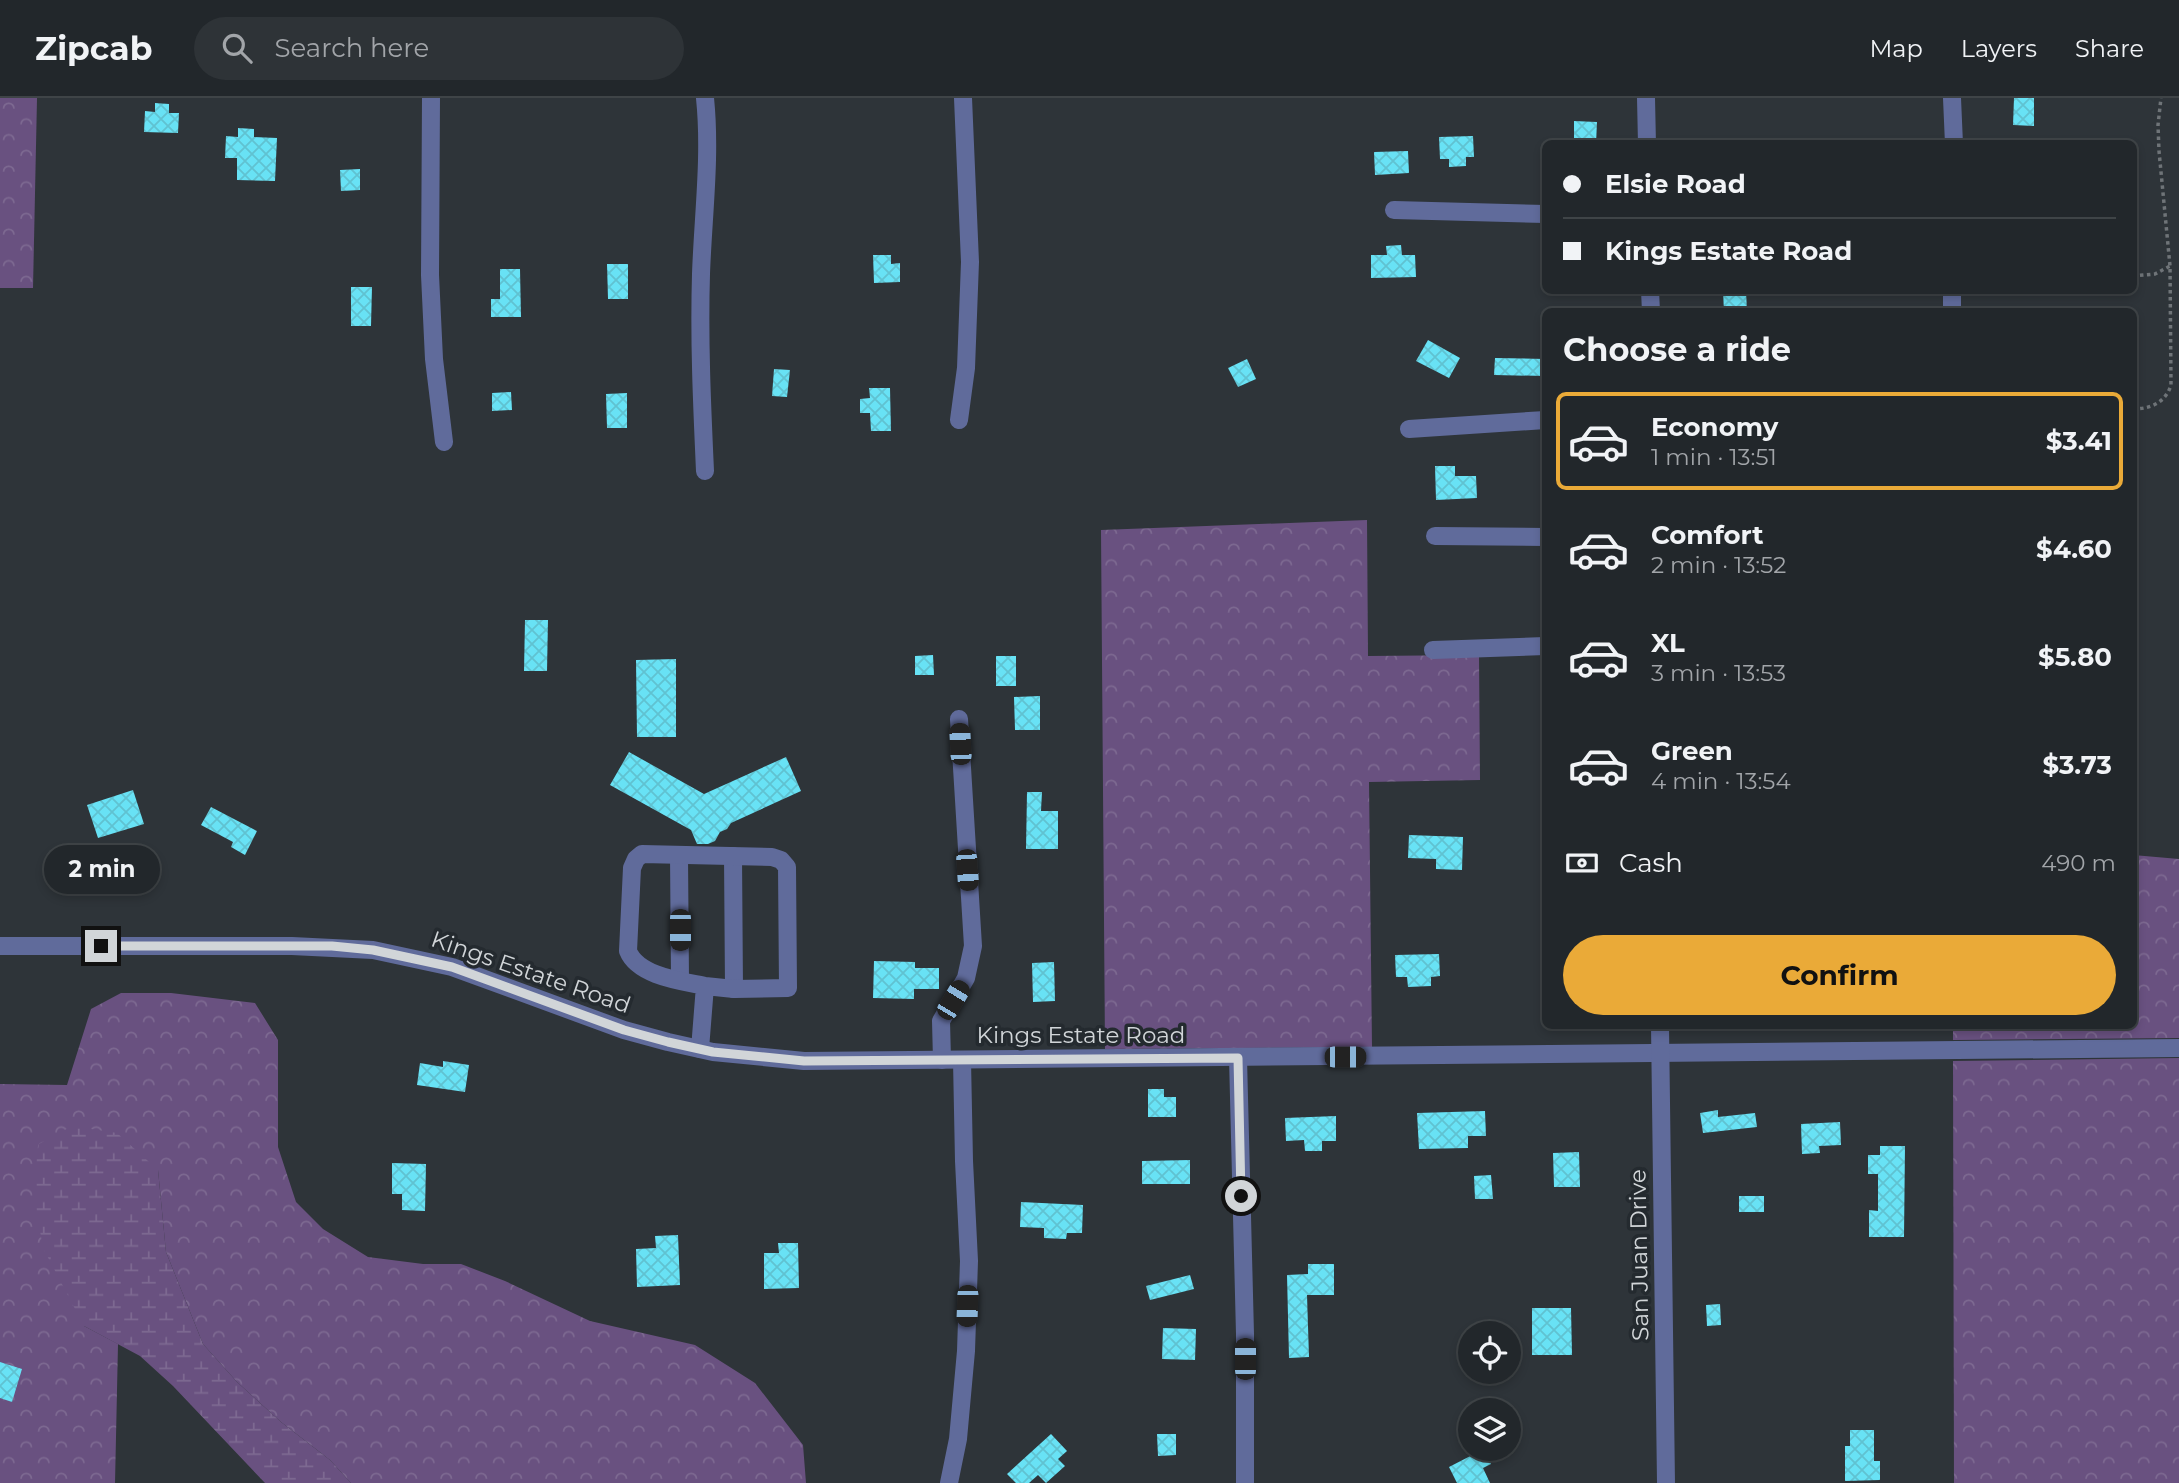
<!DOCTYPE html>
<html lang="en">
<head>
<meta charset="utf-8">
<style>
	body { margin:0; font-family:Montserrat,sans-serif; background:#2e3337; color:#f1f3f6; height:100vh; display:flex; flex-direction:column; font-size:26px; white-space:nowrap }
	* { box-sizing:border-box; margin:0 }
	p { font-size:23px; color:#a2a5a9 }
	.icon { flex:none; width:38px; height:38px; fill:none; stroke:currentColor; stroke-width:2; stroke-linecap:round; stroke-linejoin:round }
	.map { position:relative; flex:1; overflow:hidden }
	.details { position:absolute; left:1542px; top:210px; width:595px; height:721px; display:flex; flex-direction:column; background:#22272b; border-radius:10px; box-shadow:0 4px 10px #0003,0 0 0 2px #3f4447 }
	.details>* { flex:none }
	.top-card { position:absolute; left:1542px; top:42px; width:595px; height:154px; border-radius:10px; box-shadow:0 4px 10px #0003,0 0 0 2px #3f4447; display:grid; align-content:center; height:154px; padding:0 21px; background:#22272b }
	.controls { position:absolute; left:1458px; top:1223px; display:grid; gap:14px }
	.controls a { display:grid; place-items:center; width:63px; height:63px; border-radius:50%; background:#22272b; box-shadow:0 4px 10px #0003,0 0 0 2px #3f4447; font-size:35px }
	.end { position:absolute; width:32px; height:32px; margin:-16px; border:9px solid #d1d5d8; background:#111; box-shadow:0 0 0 4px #111 }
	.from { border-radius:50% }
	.bubble { position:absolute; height:49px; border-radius:24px; background:#22272b; box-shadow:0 4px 10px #0003,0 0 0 2px #3f4447; font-size:23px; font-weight:700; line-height:49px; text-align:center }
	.car { position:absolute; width:21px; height:42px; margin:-21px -10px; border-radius:9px; box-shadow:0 0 5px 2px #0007; background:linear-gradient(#222 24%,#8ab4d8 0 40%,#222 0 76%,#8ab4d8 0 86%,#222 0) }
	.top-card b { display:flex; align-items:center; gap:24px; height:66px; font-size:26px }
	.top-card b+b { border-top:2px solid #3f4447 }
	.top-card i { width:18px; height:18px; background:#f1f3f6 }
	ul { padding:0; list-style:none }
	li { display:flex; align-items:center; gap:21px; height:98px; margin:0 14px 10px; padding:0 7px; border:4px solid transparent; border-radius:10px }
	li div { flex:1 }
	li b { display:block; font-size:26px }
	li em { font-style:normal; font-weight:700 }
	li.selected { border-color:#eaaa38 }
	li>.icon { width:63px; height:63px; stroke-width:1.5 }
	h2 { padding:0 21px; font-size:32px; line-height:84px }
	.pay { display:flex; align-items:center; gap:18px; height:77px; padding:0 21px; font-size:26px }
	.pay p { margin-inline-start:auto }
	.action { display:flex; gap:14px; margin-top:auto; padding:14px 21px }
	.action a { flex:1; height:80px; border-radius:42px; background:#eaaa38; color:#111; font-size:28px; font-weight:700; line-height:80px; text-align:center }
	header { display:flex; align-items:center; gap:42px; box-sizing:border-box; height:98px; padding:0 35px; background:#22272b; border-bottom:2px solid #3f4447 }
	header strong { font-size:33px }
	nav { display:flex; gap:38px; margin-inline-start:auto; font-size:24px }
	.search { width:490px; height:63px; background:#2e3337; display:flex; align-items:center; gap:18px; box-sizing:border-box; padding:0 24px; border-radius:38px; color:#a2a5a9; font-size:26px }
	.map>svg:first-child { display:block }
	.forest { fill:url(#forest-crowns) }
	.wetland { fill:url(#wetland-marsh) }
	.building { fill:url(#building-cross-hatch) }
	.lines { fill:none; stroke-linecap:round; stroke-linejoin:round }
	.path { stroke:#6f7478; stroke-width:3.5; stroke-dasharray:3.5 3.5; stroke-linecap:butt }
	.minor { stroke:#606b9b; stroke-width:18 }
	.route { stroke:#d1d5d8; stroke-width:9 }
	.labels { text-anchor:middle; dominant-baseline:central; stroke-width:7; stroke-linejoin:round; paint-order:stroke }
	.street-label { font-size:23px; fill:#d1d5d8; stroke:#242a2f }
</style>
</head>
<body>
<header>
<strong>Zipcab</strong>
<div class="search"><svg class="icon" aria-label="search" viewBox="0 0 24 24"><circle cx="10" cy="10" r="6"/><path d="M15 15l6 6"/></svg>Search here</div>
<nav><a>Map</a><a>Layers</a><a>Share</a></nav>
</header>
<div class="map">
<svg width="2179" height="1385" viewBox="0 0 2179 1385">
	<defs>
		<pattern id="forest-crowns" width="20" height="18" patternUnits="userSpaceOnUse" patternTransform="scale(1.75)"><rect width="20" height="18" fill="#695180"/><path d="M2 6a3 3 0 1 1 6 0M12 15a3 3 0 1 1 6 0" fill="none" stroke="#7d6991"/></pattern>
		<pattern id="wetland-marsh" width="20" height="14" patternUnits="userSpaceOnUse" patternTransform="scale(1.75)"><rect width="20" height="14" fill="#695180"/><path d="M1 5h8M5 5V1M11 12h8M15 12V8" fill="none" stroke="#7d6991"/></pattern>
		<pattern id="building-cross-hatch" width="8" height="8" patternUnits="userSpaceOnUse" patternTransform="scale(1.75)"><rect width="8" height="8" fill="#68e2f5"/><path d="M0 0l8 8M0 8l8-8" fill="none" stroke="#60c2d1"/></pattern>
	</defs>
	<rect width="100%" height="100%" fill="#2e3439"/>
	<!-- forest -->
	<g class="forest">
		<polygon points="0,0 37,0 33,190 0,190"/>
		<polygon points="1367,422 1368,558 1479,557 1480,682 1369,684 1372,949 1105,951 1101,432"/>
		<polygon points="2133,757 2179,761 2179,940 1953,942 1953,928 2133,928"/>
		<polygon points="121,895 171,895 255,905 278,942 278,1049 296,1104 323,1131 368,1159 423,1166 461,1166 505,1183 590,1223 695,1247 755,1285 803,1347 806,1385 351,1385 330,1362 281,1324 237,1284 203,1246 166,1154 158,1072 84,1228 118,1246 115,1385 0,1385 0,986 67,987 91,911"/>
		<polygon points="2179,960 2179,1385 1954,1385 1953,963"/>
	</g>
	<!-- wetland -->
	<polygon class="wetland" points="72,1028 117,1035 158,1072 166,1154 203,1246 237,1284 281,1324 330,1362 351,1385 265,1385 173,1288 140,1258 84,1228 43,1150 32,1087 39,1046"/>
	<!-- building -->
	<g class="building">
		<polygon points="2014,0 2034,0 2034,28 2013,27"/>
		<polygon points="155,5 169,6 169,15 179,15 178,35 144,34 145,13 155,14"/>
		<polygon points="1574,23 1597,24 1596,46 1574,46"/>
		<polygon points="238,30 254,31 254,39 277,40 275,83 237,82 237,60 225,60 226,38 238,39"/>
		<polygon points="1473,38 1474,59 1466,59 1466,68 1449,69 1449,61 1440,61 1439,39"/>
		<polygon points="1408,53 1409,75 1375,77 1374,54"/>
		<polygon points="360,71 360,92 341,93 340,72"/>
		<polygon points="1401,147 1402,157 1415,157 1416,179 1371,180 1371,157 1387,157 1386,148"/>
		<polygon points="873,157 891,157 891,166 900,165 900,184 874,185"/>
		<polygon points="607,166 628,166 628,201 608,201"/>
		<polygon points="500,171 520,171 521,219 491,219 491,201 500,201"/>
		<polygon points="351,189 372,189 371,228 351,228"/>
		<polygon points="1723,192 1746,192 1747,214 1724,214"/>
		<polygon points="1428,242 1460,260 1449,280 1416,263"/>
		<polygon points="1495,260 1545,261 1545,278 1494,277"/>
		<polygon points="1247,261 1256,281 1238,289 1228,270"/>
		<polygon points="774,271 790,272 787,299 772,298"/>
		<polygon points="869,290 890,290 891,333 871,333 870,315 860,315 860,301 870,300"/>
		<polygon points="511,294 512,312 492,313 492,295"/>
		<polygon points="627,295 627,330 607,330 606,296"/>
		<polygon points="1435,368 1455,368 1455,378 1476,378 1477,400 1436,402"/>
		<polygon points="525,522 548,522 547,573 524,573"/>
		<polygon points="933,557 934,577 915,577 915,558"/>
		<rect x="996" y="558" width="20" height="30"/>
		<polygon points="676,561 676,639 637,639 636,562"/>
		<polygon points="1040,598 1040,632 1015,632 1014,599"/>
		<polygon points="629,654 704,696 786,659 801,693 731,725 727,731 720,734 715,743 708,746 697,746 691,732 610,687"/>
		<polygon points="133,692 144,726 98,740 87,707"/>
		<polygon points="1027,694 1042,694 1041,713 1058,713 1058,751 1026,751"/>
		<polygon points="211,709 257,733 245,757 231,749 233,744 201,727"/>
		<polygon points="1409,737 1463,739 1462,772 1436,771 1436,761 1408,760"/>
		<polygon points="1439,856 1440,878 1431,879 1431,888 1408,889 1407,879 1396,879 1395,857"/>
		<polygon points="874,863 915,864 915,870 939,870 939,891 914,891 914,901 873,900"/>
		<polygon points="1054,864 1055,903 1033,904 1032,865"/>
		<polygon points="443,963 469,967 465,994 417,987 420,965 443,969"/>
		<polygon points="1148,991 1164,991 1164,999 1176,999 1176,1019 1148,1019"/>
		<polygon points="1718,1012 1718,1019 1755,1015 1757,1029 1703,1035 1700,1015"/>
		<polygon points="1485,1013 1486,1038 1468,1038 1468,1050 1419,1051 1417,1015"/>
		<polygon points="1336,1018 1336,1043 1322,1043 1322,1053 1305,1053 1304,1042 1286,1043 1285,1020"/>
		<polygon points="1840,1024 1841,1047 1819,1048 1820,1055 1802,1056 1801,1026"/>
		<polygon points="1880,1048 1905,1048 1904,1139 1869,1139 1869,1112 1878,1113 1878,1076 1868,1076 1868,1057 1880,1057"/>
		<polygon points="1579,1054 1580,1089 1554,1089 1553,1055"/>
		<polygon points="1190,1062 1190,1086 1142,1086 1142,1063"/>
		<polygon points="392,1065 426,1066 425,1113 402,1112 402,1096 392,1096"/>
		<polygon points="1491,1077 1493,1101 1475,1101 1474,1078"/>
		<rect x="1739" y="1098" width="25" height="16"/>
		<polygon points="1021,1104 1083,1107 1082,1135 1067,1135 1066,1141 1044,1140 1044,1130 1020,1129"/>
		<polygon points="678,1137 680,1187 637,1189 636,1151 656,1150 655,1138"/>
		<polygon points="778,1145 798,1145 799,1190 764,1191 764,1155 779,1155"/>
		<polygon points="1308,1166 1334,1166 1334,1197 1307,1197 1309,1259 1289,1260 1287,1177 1308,1176"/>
		<polygon points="1190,1177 1194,1191 1150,1202 1146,1188"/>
		<polygon points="1720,1206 1721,1227 1707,1228 1706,1207"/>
		<polygon points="1532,1210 1571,1210 1572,1257 1532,1257"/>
		<polygon points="1163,1230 1196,1231 1195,1262 1162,1261"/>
		<polygon points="0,1264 22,1271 12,1304 0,1300"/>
		<polygon points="1850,1332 1874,1332 1874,1363 1880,1363 1880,1382 1845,1383 1845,1348 1850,1348"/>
		<polygon points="1051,1336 1067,1353 1058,1361 1065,1368 1046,1385 1038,1377 1029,1385 1016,1385 1007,1376"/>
		<polygon points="1157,1336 1176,1336 1176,1357 1158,1358"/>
		<polygon points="1484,1351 1491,1366 1483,1370 1490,1385 1457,1385 1449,1369"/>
	</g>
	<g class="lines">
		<!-- path -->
		<g class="path">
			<polyline points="2133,178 2155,176 2170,168"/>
			<path d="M2133,311C2151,311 2166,304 2171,287L2170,168L2159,53L2158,27L2161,0"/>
		</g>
		<!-- minor -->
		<g class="minor">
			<polyline points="431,0 430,177 434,261 444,344"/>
			<polyline points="1646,0 1647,46"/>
			<polyline points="1952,0 1954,46"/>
			<polyline points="1394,112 1545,116"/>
			<polyline points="1650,192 1651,214"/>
			<polyline points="1952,192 1952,214"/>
			<polyline points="959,322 966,270 970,164 963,0"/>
			<polyline points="1409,331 1545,322"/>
			<path d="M705,373C702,307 699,242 701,176C703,118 711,58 705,0"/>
			<polyline points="1435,438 1545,439"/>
			<polyline points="1433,552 1545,548"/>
			<polyline points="679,757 680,882"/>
			<polyline points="733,758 734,891"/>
			<polyline points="0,848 292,848 373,852 452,869 624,932 668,944 713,954 804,963 2179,950"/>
			<polyline points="1660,928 1666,1385"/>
			<path d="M700,951L705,888L734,891L788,890L787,769L781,762L772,759L642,756L636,761L632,770L628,853C638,878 681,883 705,888"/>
			<polyline points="1238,960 1245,1236 1245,1385"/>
			<polyline points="942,962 941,923 966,880 973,848 959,621"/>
			<polyline points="949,1385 958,1341 966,1253 969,1163 964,1063 962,962"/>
		</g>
	</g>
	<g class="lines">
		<!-- route -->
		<polyline class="route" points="101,848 332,848 373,852 452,869 624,932 668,944 713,954 804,963 1238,960 1241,1098"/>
	</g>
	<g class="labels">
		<!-- street labels -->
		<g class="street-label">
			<text transform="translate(531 874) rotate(19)">Kings Estate Road</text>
			<text x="1081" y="937">Kings Estate Road</text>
			<text transform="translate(1639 1157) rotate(-91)">San Juan Drive</text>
		</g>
	</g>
</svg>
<div class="controls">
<a><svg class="icon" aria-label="locate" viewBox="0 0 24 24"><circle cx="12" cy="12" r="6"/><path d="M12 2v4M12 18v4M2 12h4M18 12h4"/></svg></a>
<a><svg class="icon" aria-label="layers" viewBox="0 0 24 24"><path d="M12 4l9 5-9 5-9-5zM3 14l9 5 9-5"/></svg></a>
</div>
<i class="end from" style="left:1241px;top:1098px"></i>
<i class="end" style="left:101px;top:848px"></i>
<div class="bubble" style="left:44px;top:747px;width:116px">2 min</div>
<i class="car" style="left:960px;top:646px;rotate:357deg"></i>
<i class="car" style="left:967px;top:772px;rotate:176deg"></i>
<i class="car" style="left:680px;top:832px;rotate:180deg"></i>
<i class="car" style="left:953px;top:902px;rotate:31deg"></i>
<i class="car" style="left:1345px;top:959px;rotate:90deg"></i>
<i class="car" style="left:967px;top:1208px;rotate:182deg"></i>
<i class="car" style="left:1245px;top:1261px;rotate:0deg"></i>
<div class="top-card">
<b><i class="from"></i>Elsie Road</b>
<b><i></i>Kings Estate Road</b>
</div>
<section class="details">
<h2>Choose a ride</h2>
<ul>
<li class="selected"><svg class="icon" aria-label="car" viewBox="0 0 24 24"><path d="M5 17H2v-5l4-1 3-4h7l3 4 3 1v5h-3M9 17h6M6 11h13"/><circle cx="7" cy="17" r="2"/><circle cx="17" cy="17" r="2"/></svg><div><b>Economy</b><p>1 min · 13:51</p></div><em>$3.41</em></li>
<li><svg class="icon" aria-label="car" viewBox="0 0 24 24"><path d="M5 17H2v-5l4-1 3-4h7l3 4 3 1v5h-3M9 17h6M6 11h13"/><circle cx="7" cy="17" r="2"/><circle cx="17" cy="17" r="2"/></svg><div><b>Comfort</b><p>2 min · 13:52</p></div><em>$4.60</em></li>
<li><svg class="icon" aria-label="car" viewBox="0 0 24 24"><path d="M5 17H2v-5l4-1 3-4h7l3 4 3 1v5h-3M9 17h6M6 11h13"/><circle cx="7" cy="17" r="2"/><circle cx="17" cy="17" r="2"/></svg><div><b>XL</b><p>3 min · 13:53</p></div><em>$5.80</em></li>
<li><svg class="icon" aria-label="car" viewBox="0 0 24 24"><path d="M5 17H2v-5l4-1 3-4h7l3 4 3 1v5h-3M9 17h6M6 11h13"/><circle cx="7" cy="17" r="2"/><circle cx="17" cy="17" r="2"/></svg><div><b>Green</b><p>4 min · 13:54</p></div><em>$3.73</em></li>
</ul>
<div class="pay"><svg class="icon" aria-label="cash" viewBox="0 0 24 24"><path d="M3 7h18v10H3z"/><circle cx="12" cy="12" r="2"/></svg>Cash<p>490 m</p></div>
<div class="action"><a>Confirm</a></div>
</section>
</div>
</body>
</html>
